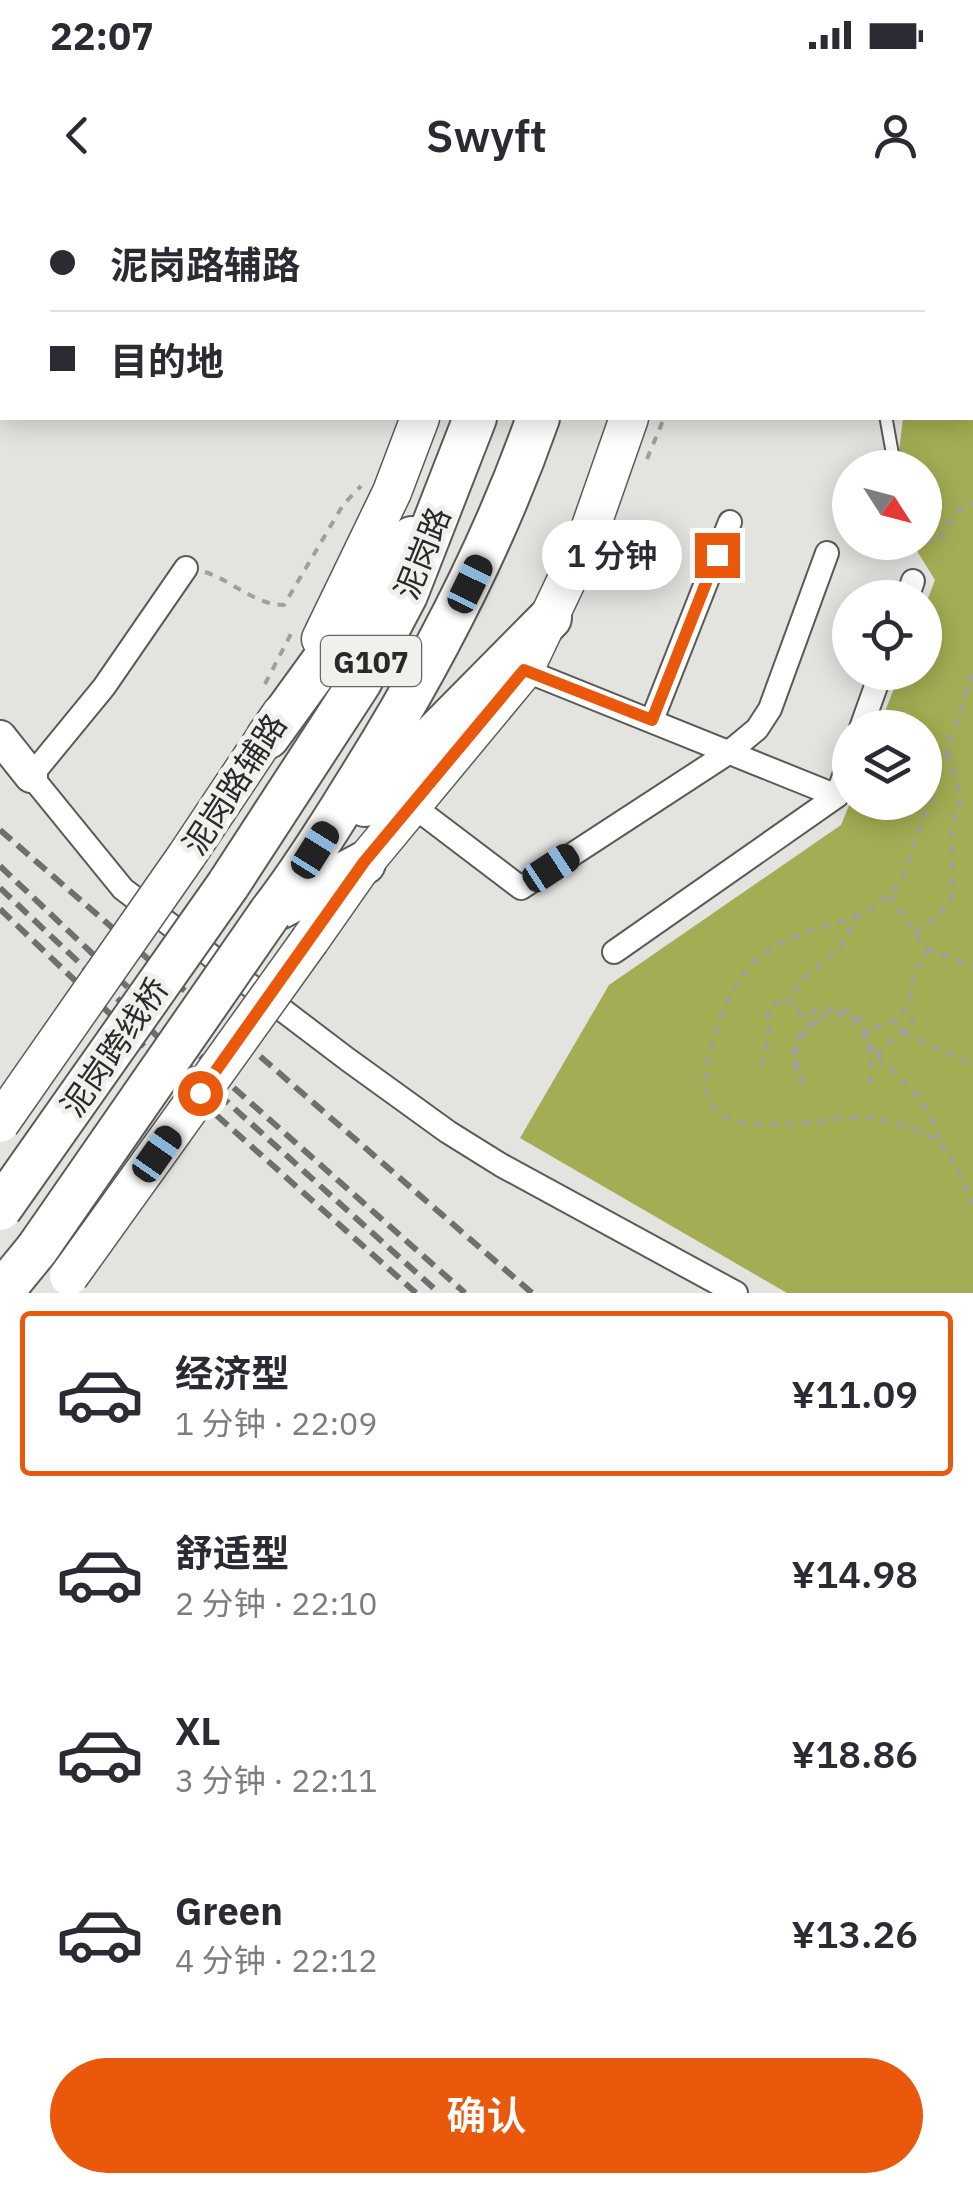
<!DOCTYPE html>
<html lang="zh">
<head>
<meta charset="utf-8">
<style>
	body { margin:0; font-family:"IBM Plex Sans","Noto Sans SC",sans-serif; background:#f7f7f7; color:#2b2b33; height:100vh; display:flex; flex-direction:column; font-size:38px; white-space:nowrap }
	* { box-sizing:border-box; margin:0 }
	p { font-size:32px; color:#7c7c81 }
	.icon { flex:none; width:55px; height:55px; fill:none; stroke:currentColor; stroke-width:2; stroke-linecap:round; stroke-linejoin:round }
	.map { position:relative; height:1093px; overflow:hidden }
	.details { display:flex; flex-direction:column; background:#fff; flex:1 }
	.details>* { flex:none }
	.hud { position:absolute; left:0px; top:0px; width:975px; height:220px; box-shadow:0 5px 25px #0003; display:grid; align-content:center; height:220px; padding:0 50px; background:#fff }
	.needle { width:65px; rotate:126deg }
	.tools { position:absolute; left:832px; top:250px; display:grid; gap:20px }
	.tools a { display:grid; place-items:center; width:110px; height:110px; border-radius:50%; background:#fff; box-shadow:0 5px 25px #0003; font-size:50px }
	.end { position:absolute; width:45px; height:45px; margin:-22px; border:12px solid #ea580c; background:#fff; box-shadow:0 0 0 5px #fff }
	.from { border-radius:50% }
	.bubble { position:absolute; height:70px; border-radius:35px; background:#fff; box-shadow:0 5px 25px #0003; font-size:32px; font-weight:600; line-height:70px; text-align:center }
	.car { position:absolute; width:30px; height:60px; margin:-30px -15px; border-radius:12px; box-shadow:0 0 8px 2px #0007; background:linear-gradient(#222 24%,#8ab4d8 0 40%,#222 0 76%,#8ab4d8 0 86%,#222 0) }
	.hud b { display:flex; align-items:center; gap:35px; height:95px; font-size:38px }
	.hud b+b { border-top:2px solid #e1e1e2 }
	.hud i { width:25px; height:25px; background:#2b2b33 }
	ul { padding:18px 0 0; list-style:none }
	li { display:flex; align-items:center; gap:30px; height:165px; margin:0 20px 15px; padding:0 30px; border:5px solid transparent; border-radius:10px }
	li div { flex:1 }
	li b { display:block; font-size:38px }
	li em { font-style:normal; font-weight:600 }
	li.selected { border-color:#ea580c }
	li>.icon { width:90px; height:90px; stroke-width:1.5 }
	.action { display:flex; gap:20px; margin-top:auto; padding:20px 50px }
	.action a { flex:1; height:115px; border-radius:60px; background:#ea580c; color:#fff; font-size:40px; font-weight:600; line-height:115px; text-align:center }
	.status { display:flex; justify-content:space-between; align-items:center; height:70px; padding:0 50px; background:#fff; direction:ltr }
	.status svg { height:28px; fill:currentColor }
	header { display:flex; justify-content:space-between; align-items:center; height:130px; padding:0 50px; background:#fff; font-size:45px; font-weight:600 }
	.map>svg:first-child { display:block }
	.forest { fill:#a4ad53 }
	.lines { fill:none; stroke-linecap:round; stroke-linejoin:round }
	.lane-casing { stroke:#5a5b57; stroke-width:15 }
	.street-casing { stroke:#5a5b57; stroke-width:26 }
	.secondary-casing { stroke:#5a5b57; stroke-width:36 }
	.primary-casing { stroke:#5a5b57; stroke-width:41 }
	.highway-casing { stroke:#5a5b57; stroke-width:46 }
	.path { stroke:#9f9f9c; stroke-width:4; stroke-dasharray:8 8; stroke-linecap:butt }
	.lane { stroke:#fff; stroke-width:11 }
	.street { stroke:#fff; stroke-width:22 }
	.secondary { stroke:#fff; stroke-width:32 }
	.primary { stroke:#fff; stroke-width:38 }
	.highway { stroke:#fff; stroke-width:42 }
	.rail { stroke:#6f6f6d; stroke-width:6; stroke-dasharray:15 8; stroke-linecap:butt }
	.primary-bridge-casing { stroke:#5a5b57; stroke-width:41; stroke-linecap:butt }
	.highway-bridge-casing { stroke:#5a5b57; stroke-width:46; stroke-linecap:butt }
	.path-bridge { stroke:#9f9f9c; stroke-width:4; stroke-dasharray:8 8; stroke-linecap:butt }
	.primary-bridge { stroke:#fff; stroke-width:38 }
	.highway-bridge { stroke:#fff; stroke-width:42 }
	.route { stroke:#ea580c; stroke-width:12 }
	.labels { text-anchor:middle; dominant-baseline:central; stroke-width:10; stroke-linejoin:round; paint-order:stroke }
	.shield { fill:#f0f1ed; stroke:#656563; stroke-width:2.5 }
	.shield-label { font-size:30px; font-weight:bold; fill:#292928 }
	.street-label { font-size:32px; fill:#292928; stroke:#f0f1ed }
</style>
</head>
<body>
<div class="status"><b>22:07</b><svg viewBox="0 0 49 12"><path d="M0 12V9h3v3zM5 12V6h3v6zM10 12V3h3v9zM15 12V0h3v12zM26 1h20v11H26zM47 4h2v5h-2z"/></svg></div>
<header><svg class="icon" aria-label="back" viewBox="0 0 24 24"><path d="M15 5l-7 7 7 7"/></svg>Swyft<svg class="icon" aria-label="person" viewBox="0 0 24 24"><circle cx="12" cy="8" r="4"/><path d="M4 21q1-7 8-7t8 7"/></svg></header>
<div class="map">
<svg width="973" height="1093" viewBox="0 0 973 1093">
	<rect width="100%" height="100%" fill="#e3e4e0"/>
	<!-- forest -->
	<polygon class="forest" points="893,0 973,0 973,1093 787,1093 520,938 609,785 841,625 850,603 925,602 925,528 879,527 900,473 925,472 925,406 935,380 912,343 925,342 925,268 897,267 903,218 972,218 972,2"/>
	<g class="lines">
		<defs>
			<g id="lane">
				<polyline points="0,86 2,87"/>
				<polyline points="886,218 895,268"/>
			</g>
			<g id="street">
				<polyline points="128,2 128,0"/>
				<polyline points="186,368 104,487 31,576 123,689 347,859 448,932 501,965 736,1093"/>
				<polyline points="907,398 913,381"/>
				<polyline points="524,470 837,596"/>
				<polyline points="652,520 730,322"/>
				<polyline points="861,528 881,472"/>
				<polyline points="413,606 521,688 728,553 757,529 770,509 827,353"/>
				<polyline points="614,752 837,596 850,559"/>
			</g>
			<polyline id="secondary" points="0,537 31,576"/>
			<g id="primary">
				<polyline points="489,2 489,0"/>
				<polyline points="686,2 687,0"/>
				<polyline points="321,439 392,292 420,218"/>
				<polyline points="187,655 281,514"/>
				<polyline points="310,740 364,663 524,470 588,335 629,218"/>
			</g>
			<g id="highway">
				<polyline points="539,2 540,0"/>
				<polyline points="598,2 598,0"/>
				<polyline points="268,537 412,338"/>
				<polyline points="365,605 550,418"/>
				<polyline points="228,685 360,482 406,395 475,218"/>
				<polyline points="279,708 364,663"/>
				<path d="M270,713C301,673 328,630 355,586C429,469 492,349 538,218"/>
				<polyline points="1,1093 37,1049"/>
			</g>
		</defs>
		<!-- lane casing -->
		<use href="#lane" class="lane-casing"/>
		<!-- street casing -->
		<use href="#street" class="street-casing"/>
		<!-- secondary casing -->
		<use href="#secondary" class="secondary-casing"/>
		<!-- primary casing -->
		<use href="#primary" class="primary-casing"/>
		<!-- highway casing -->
		<use href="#highway" class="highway-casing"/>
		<!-- path -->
		<g class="path">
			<polyline points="647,259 664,218"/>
			<path d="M925,341L935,343C954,327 943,314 973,303"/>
			<path d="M205,372C233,381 255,405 284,405L343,305L361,286"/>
			<path d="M973,474L903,677C851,754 764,698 720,820C713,841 704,865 706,887C711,949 828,914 869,918C890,920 924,930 940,944C955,957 964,986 973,1004"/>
			<polyline points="265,484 293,430"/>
			<path d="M860,713L840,747L805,777L788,800L802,816C818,810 839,804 855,815C871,826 867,843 876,856C880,862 890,867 895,872C916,892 934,915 940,944"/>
			<polyline points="915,733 939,715 953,695 951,629 961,598 948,553"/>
			<polyline points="927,751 931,749 973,767"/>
			<polyline points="903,832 973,865"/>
			<polyline points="863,839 869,831 897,819 909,804 914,774 927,751 890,696"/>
			<polyline points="876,856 914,818"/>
			<polyline points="761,865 769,839 768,812 776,803 788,800"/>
			<path d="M804,884C792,857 792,836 821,820L823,823"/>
		</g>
		<!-- lane -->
		<use href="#lane" class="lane"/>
		<!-- street -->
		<use href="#street" class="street"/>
		<!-- secondary -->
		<use href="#secondary" class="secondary"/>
		<!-- primary -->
		<use href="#primary" class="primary"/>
		<!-- highway -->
		<use href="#highway" class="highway"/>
		<!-- rail -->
		<g class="rail">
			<polyline points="0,630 532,1093"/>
			<polyline points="0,666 234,888 465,1093"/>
			<polyline points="0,688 225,900 439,1093"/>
			<polyline points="0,709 214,913 416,1093"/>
		</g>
		<defs>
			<g id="primary-bridge">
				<polyline points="0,923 187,655"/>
				<polyline points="69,1076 310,740"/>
			</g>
			<g id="highway-bridge">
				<polyline points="0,1009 228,685"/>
				<polyline points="37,1049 270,713"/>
			</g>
		</defs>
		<!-- primary-bridge casing -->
		<use href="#primary-bridge" class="primary-bridge-casing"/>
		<!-- highway-bridge casing -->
		<use href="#highway-bridge" class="highway-bridge-casing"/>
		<!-- path-bridge -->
		<path class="path-bridge" d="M804,884C755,826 888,757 869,893"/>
		<!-- primary-bridge -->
		<use href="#primary-bridge" class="primary-bridge"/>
		<!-- highway-bridge -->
		<use href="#highway-bridge" class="highway-bridge"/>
	</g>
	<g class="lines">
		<!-- route -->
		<polyline class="route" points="200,893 364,662 524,470 652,520 717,355"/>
	</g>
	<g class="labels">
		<!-- shield labels -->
		<rect class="shield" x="321" y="436" width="100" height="50" rx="8"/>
		<g class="shield-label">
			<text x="371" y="461">G107</text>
		</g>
		<!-- street labels -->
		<g class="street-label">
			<text transform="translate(422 353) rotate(-68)">泥岗路</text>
			<text transform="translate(234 584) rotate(-57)">泥岗路辅路</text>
			<text transform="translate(114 847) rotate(-55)">泥岗跨线桥</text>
		</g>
	</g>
</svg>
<div class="tools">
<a><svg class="needle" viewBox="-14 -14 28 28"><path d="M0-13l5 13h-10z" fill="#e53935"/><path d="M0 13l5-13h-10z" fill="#7c7c81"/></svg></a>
<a><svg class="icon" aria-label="locate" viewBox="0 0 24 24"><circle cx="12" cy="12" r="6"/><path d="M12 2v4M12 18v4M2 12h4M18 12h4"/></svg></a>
<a><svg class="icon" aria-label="layers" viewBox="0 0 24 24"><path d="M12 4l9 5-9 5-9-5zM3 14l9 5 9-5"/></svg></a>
</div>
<i class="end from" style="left:200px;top:893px"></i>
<i class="end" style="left:717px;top:355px"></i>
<div class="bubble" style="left:542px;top:320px;width:140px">1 分钟</div>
<i class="car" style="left:470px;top:384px;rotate:26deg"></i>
<i class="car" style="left:315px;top:650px;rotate:32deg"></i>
<i class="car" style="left:551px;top:668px;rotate:57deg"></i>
<i class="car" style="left:157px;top:954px;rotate:35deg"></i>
<div class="hud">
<b><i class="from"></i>泥岗路辅路</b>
<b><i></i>目的地</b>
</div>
</div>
<section class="details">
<ul>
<li class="selected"><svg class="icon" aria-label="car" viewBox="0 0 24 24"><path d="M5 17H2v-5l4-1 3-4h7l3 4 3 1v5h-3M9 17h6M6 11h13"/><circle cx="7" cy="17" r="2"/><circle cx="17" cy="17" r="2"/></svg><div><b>经济型</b><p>1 分钟 · 22:09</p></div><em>¥11.09</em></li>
<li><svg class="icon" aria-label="car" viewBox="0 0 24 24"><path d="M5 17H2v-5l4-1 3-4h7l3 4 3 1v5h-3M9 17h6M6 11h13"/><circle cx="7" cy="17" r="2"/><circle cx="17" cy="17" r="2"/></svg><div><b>舒适型</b><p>2 分钟 · 22:10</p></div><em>¥14.98</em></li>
<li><svg class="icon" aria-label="car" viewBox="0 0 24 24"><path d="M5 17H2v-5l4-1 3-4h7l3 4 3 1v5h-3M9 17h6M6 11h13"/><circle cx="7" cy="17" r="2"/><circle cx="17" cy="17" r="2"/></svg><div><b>XL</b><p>3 分钟 · 22:11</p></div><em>¥18.86</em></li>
<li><svg class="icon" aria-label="car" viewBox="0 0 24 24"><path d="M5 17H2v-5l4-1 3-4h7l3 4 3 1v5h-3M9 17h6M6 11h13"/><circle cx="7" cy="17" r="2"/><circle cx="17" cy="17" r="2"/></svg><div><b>Green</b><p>4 分钟 · 22:12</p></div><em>¥13.26</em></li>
</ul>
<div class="action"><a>确认</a></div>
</section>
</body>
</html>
